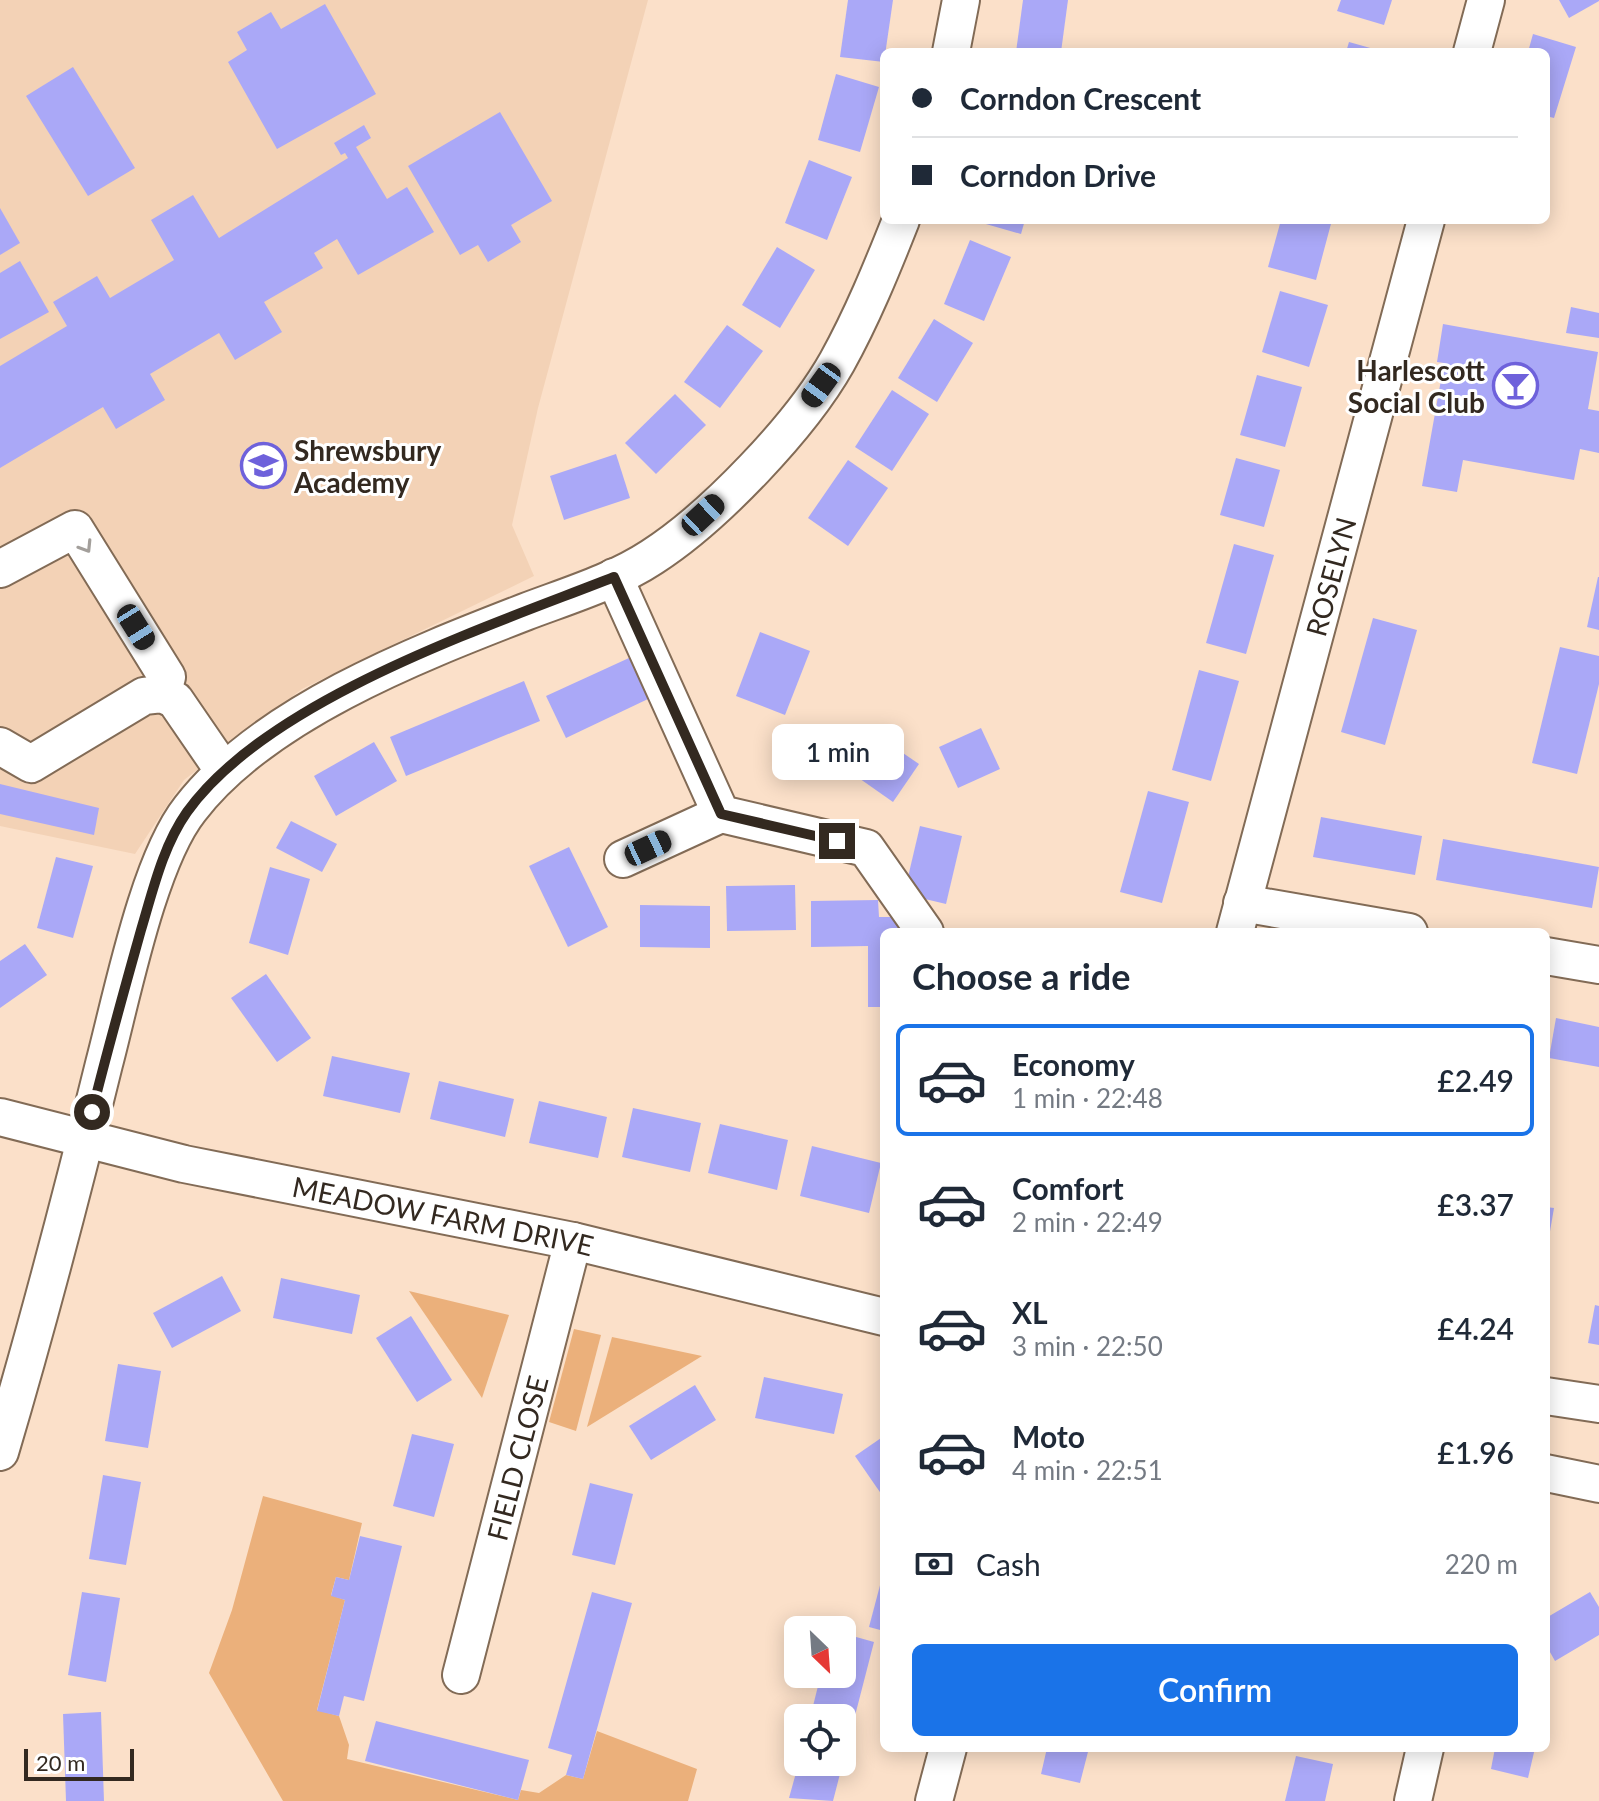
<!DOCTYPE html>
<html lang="en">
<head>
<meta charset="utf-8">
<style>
	body { margin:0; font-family:Lato,sans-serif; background:#f2f2f3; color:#1f2937; height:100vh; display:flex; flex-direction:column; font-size:30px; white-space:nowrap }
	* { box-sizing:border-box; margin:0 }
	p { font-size:26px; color:#747a83 }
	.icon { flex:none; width:44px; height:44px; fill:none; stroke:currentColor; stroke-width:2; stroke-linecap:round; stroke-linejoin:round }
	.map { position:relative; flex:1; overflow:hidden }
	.details { position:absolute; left:880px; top:928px; width:670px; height:824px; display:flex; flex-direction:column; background:#fff; border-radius:12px; box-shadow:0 4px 20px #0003 }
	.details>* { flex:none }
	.top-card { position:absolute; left:880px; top:48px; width:670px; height:176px; border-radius:12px; box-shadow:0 4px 20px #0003; display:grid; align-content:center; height:176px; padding:0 32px; background:#fff }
	.needle { width:52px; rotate:155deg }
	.buttons { position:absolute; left:784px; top:1616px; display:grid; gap:16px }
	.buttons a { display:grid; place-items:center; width:72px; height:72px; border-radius:12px; background:#fff; box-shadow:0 4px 20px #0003; font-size:40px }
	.scale { position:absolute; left:24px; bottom:20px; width:110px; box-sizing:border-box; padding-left:8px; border:4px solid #332920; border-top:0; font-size:22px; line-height:28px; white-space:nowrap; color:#332920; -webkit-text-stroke:6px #fff; paint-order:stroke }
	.end { position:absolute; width:36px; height:36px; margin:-18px; border:10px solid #332920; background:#fff; box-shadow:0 0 0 4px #fff }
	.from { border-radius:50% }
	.bubble { position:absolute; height:56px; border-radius:12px; background:#fff; box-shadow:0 4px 20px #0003; font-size:26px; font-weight:600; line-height:56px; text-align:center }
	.car { position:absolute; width:24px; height:48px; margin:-24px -12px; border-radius:10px; box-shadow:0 0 6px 2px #0007; background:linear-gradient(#222 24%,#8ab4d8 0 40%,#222 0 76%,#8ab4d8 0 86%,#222 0) }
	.top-card b { display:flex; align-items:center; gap:28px; height:76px; font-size:30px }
	.top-card b+b { border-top:2px solid #e0e1e3 }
	.top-card i { width:20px; height:20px; background:#1f2937 }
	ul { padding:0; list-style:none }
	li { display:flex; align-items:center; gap:24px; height:112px; margin:0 16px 12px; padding:0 16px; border:4px solid transparent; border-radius:12px }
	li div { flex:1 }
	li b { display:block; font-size:30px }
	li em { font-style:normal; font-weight:600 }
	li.active { border-color:#1a73e8 }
	li>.icon { width:72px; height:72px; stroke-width:1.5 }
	h2 { padding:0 32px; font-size:36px; line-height:96px }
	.pay { display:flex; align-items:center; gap:20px; height:88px; padding:0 32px; font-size:30px }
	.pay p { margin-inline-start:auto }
	.action { display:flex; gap:16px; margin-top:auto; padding:16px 32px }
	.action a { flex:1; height:92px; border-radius:12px; background:#1a73e8; color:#fff; font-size:32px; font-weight:600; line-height:92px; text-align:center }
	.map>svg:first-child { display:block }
	.built { fill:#f3d2b6 }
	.green { fill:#ebb07b }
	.building { fill:#aaa8f7 }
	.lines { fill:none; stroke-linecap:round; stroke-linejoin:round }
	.minor-casing { stroke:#826b56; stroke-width:40 }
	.minor { stroke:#fff; stroke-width:36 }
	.oneway { stroke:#a39f9b }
	.route { stroke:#332920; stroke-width:10 }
	.labels { text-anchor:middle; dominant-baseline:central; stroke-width:6; stroke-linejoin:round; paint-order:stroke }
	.poi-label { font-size:28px; font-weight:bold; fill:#332920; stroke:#fff; text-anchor:end }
	.street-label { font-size:28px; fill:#332920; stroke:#fff }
</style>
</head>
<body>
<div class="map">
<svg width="1599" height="1801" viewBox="0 0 1599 1801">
	<rect width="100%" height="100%" fill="#fbe0c9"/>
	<!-- built -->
	<polygon class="built" points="0,0 648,0 538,408 512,525 534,576 302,689 184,780 135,854 0,826"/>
	<!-- green -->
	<g class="green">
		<polygon points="409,1291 509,1315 482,1398"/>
		<polygon points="574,1329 601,1335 576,1431 549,1422"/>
		<polygon points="612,1337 702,1356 587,1427"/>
		<polygon points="263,1496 362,1523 349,1580 336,1577 331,1595 345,1600 317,1710 339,1716 349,1745 347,1759 518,1800 521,1790 539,1793 566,1775 583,1779 597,1731 697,1769 688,1801 283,1801 209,1673 232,1610"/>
	</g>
	<!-- building -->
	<g class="building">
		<polygon points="848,0 893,0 884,62 840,57"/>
		<polygon points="1023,0 1068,0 1061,52 1016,52"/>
		<polygon points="1341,0 1392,0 1384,25 1337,11"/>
		<polygon points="1559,0 1599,0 1599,1 1569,18"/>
		<polygon points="325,4 376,94 277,149 228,62 247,50 237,32 271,12 281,29"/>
		<polygon points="1533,34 1576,47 1554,118 1546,116 1546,52 1528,52"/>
		<polygon points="1349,42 1381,51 1381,52 1346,52"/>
		<polygon points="73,67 135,168 88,196 26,96"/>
		<polygon points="836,74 879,87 860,152 818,140"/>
		<polygon points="500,112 552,201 511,225 521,242 488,262 478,245 460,255 408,166"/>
		<polygon points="364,125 371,138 356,147 387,199 407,187 434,232 358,275 337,239 314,253 323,268 264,302 282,332 235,360 219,333 150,374 165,400 116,429 103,407 0,468 0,366 67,326 53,302 97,276 110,298 174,260 151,220 193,195 219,238 348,158 345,153 341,155 334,143"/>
		<polygon points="809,160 852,177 827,240 785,223"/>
		<polygon points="0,208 20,243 0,255"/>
		<polygon points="972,220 1025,220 1021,234"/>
		<polygon points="1281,220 1332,220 1316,280 1268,267"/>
		<polygon points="970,240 1011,257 984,321 944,304"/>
		<polygon points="777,247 815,270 780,328 742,305"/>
		<polygon points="20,261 49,312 0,339 0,273"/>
		<polygon points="1280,291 1328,305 1309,367 1262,352"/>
		<polygon points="1571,307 1599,313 1599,338 1566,333"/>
		<polygon points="934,319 973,343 937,402 898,378"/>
		<polygon points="1443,324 1598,352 1588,409 1599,411 1599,453 1580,449 1574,480 1463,460 1457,492 1422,486 1444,363 1437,362"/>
		<polygon points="727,325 763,351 720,408 684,382"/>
		<polygon points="1257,375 1302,387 1285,447 1240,435"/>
		<polygon points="892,390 929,414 892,471 855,447"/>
		<polygon points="675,394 706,425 656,474 625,443"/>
		<polygon points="616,454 630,498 564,520 550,476"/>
		<polygon points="1236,458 1280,470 1264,527 1220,515"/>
		<polygon points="848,460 888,488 848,546 808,518"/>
		<polygon points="1234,544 1274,555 1246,654 1206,643"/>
		<polygon points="1598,577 1599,577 1599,630 1587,627"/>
		<polygon points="1373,618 1417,630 1385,745 1341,732"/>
		<polygon points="760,632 810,651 785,715 736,696"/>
		<polygon points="1560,647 1599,656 1599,684 1577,774 1532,763"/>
		<polygon points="629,658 648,699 566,738 546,696"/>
		<polygon points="1199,670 1239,681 1211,781 1172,770"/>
		<polygon points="524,681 540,721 406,776 390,737"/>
		<polygon points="862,725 919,764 893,802 836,762"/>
		<polygon points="981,728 1000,769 958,788 939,747"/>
		<polygon points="374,742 397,781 336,816 314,776"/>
		<polygon points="0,784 99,808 94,835 0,814"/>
		<polygon points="1148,791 1189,802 1162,903 1120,892"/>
		<polygon points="1321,817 1422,836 1415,875 1313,857"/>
		<polygon points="291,821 337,844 322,872 276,848"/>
		<polygon points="920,826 962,836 946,904 904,894"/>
		<polygon points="1443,839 1599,867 1592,908 1436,880"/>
		<polygon points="569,847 608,927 568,947 529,866"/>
		<polygon points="56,857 93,866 73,938 37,928"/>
		<polygon points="270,867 310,879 288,955 249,943"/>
		<polygon points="795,885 796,930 727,931 726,886"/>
		<polygon points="878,900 879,917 903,917 903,932 884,932 884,1007 868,1007 868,946 811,947 811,901"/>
		<polygon points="640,905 710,906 710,948 640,947"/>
		<polygon points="25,944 47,975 0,1008 0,961"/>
		<polygon points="266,974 311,1038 277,1062 231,998"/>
		<polygon points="1556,1018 1599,1027 1599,1067 1549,1058"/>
		<polygon points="332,1056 410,1073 400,1113 323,1096"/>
		<polygon points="439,1081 514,1099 505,1137 430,1119"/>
		<polygon points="539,1101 607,1117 598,1158 529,1143"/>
		<polygon points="633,1108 701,1123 690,1172 622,1157"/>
		<polygon points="720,1124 788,1140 777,1190 708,1173"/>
		<polygon points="812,1146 881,1163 869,1213 800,1196"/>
		<polygon points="1546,1207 1554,1208 1548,1243 1546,1243"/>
		<polygon points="222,1276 241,1311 172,1348 153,1313"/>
		<polygon points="281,1278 360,1295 352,1334 273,1318"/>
		<polygon points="1595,1305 1599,1306 1599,1345 1588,1343"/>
		<polygon points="411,1316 452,1380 417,1402 376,1338"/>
		<polygon points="118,1364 161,1371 148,1448 105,1441"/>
		<polygon points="764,1377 843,1394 834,1434 755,1418"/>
		<polygon points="695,1385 716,1420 651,1460 629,1426"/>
		<polygon points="412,1434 454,1444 434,1517 393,1506"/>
		<polygon points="884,1436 884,1498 855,1456"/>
		<polygon points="103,1475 141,1482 126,1565 89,1559"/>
		<polygon points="590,1483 633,1494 615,1565 572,1555"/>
		<polygon points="360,1536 402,1546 364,1701 344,1696 339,1716 317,1711 345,1600 331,1596 336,1577 349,1580"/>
		<polygon points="883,1574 884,1574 884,1631 869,1627"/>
		<polygon points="82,1592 120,1598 106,1682 68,1675"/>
		<polygon points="592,1592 632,1603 583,1779 566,1775 572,1755 548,1748"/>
		<polygon points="1590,1592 1599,1607 1599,1635 1555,1661 1546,1645 1546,1618"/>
		<polygon points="842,1633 874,1642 833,1801 789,1798 799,1762 842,1762 842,1718 810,1718 821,1674 842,1674"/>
		<polygon points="101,1712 104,1801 66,1801 63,1714"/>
		<polygon points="376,1721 529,1760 518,1800 365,1761"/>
		<polygon points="1047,1748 1089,1748 1080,1783 1041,1774"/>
		<polygon points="1495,1748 1535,1748 1528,1778 1491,1769"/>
		<polygon points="1296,1756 1333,1764 1325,1801 1285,1801"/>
	</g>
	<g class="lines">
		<defs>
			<g id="minor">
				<polyline points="951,52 961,0"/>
				<polyline points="1472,52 1486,0"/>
				<polyline points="0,569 75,529 167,677 162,694"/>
				<polyline points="614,577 721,814 866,848 925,932"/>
				<polyline points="0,746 31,764 144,696 162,694 175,700 223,770"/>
				<polyline points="623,859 721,814"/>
				<polyline points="1242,903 1409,932"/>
				<path id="s1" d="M1235,932L1426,220"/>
				<polyline points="1546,956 1599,965"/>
				<path id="s2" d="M0,1117L184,1164L573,1241L884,1317"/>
				<polyline points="1546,1396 1599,1404"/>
				<path d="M0,1452C38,1324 72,1194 104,1064C122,996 148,862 190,809C263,714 414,655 525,612C567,596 614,582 652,557C714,517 801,426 837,362C862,317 882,268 901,220"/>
				<polyline points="1546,1473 1599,1484"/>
				<path id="s3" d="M461,1675L573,1241"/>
				<polyline points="934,1801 948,1748"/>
				<polyline points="1413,1801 1425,1748"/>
			</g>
		</defs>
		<!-- minor casing -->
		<use href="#minor" class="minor-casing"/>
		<!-- minor -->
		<use href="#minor" class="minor"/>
	</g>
	<!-- one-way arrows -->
	<defs><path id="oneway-chevron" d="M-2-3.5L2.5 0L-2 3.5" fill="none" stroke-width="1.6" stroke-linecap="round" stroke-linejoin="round" transform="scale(2)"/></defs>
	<use class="oneway" href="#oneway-chevron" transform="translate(86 547) rotate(58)"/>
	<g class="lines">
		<!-- route -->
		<path class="route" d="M92,1112C107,1051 124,991 141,930C153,890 163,846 187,812C268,699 487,627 614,577L721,814L837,841"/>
	</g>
	<!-- icons -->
	<defs>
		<symbol id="bar-ring" viewBox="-11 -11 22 22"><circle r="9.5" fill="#fff" stroke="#6e61db" stroke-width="1.5"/><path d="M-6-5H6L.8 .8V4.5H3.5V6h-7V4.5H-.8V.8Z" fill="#6e61db"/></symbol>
		<symbol id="school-ring" viewBox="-11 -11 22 22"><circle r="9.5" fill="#fff" stroke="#6e61db" stroke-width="1.5"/><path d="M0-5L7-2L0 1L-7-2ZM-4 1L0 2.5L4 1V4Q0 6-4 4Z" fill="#6e61db"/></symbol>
	</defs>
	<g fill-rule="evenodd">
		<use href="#bar-ring" x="1490" y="360" width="51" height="51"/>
		<use href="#school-ring" x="238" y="440" width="51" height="51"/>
	</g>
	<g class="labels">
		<!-- poi labels -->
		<g class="poi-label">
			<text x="1485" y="370">Harlescott<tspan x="1485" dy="32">Social Club</tspan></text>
			<text x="294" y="450" text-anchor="start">Shrewsbury<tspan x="294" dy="32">Academy</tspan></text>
		</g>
		<!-- street labels -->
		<g class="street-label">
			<text stroke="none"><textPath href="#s1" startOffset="368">ROSELYN</textPath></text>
			<text stroke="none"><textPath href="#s2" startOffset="454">MEADOW FARM DRIVE</textPath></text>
			<text stroke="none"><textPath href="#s3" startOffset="224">FIELD CLOSE</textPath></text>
		</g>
	</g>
</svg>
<div class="buttons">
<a><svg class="needle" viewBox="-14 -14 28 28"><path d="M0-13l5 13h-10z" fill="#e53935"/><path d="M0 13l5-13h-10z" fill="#747a83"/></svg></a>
<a><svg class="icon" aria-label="locate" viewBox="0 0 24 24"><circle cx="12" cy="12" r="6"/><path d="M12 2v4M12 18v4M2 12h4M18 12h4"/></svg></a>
</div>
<div class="scale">20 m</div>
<i class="end from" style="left:92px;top:1112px"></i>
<i class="end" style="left:837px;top:841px"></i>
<div class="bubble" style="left:772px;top:724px;width:132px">1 min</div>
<i class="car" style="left:821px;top:385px;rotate:216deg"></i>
<i class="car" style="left:703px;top:515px;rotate:47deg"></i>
<i class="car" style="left:136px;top:627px;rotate:148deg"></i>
<i class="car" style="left:648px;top:848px;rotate:65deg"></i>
<div class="top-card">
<b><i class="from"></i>Corndon Crescent</b>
<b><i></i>Corndon Drive</b>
</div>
<section class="details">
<h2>Choose a ride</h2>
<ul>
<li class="active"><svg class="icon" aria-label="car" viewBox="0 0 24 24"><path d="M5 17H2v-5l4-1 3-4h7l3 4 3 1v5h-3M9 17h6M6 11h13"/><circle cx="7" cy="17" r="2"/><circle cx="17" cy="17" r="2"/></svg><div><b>Economy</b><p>1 min · 22:48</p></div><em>£2.49</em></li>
<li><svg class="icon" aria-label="car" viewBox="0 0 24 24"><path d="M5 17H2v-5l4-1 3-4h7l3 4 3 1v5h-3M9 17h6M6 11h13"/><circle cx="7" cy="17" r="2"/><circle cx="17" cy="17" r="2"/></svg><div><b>Comfort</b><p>2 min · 22:49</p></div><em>£3.37</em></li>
<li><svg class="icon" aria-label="car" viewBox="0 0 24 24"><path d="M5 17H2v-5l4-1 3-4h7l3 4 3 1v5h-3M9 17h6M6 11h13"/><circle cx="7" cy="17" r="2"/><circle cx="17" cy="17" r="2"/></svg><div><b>XL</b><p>3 min · 22:50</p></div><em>£4.24</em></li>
<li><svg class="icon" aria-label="car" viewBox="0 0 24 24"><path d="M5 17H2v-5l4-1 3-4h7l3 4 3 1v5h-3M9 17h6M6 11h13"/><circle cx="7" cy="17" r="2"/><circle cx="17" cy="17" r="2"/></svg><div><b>Moto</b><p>4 min · 22:51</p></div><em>£1.96</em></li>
</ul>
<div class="pay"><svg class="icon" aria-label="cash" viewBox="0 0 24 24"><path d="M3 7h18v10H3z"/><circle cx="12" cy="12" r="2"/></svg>Cash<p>220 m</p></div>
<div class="action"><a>Confirm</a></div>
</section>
</div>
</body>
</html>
